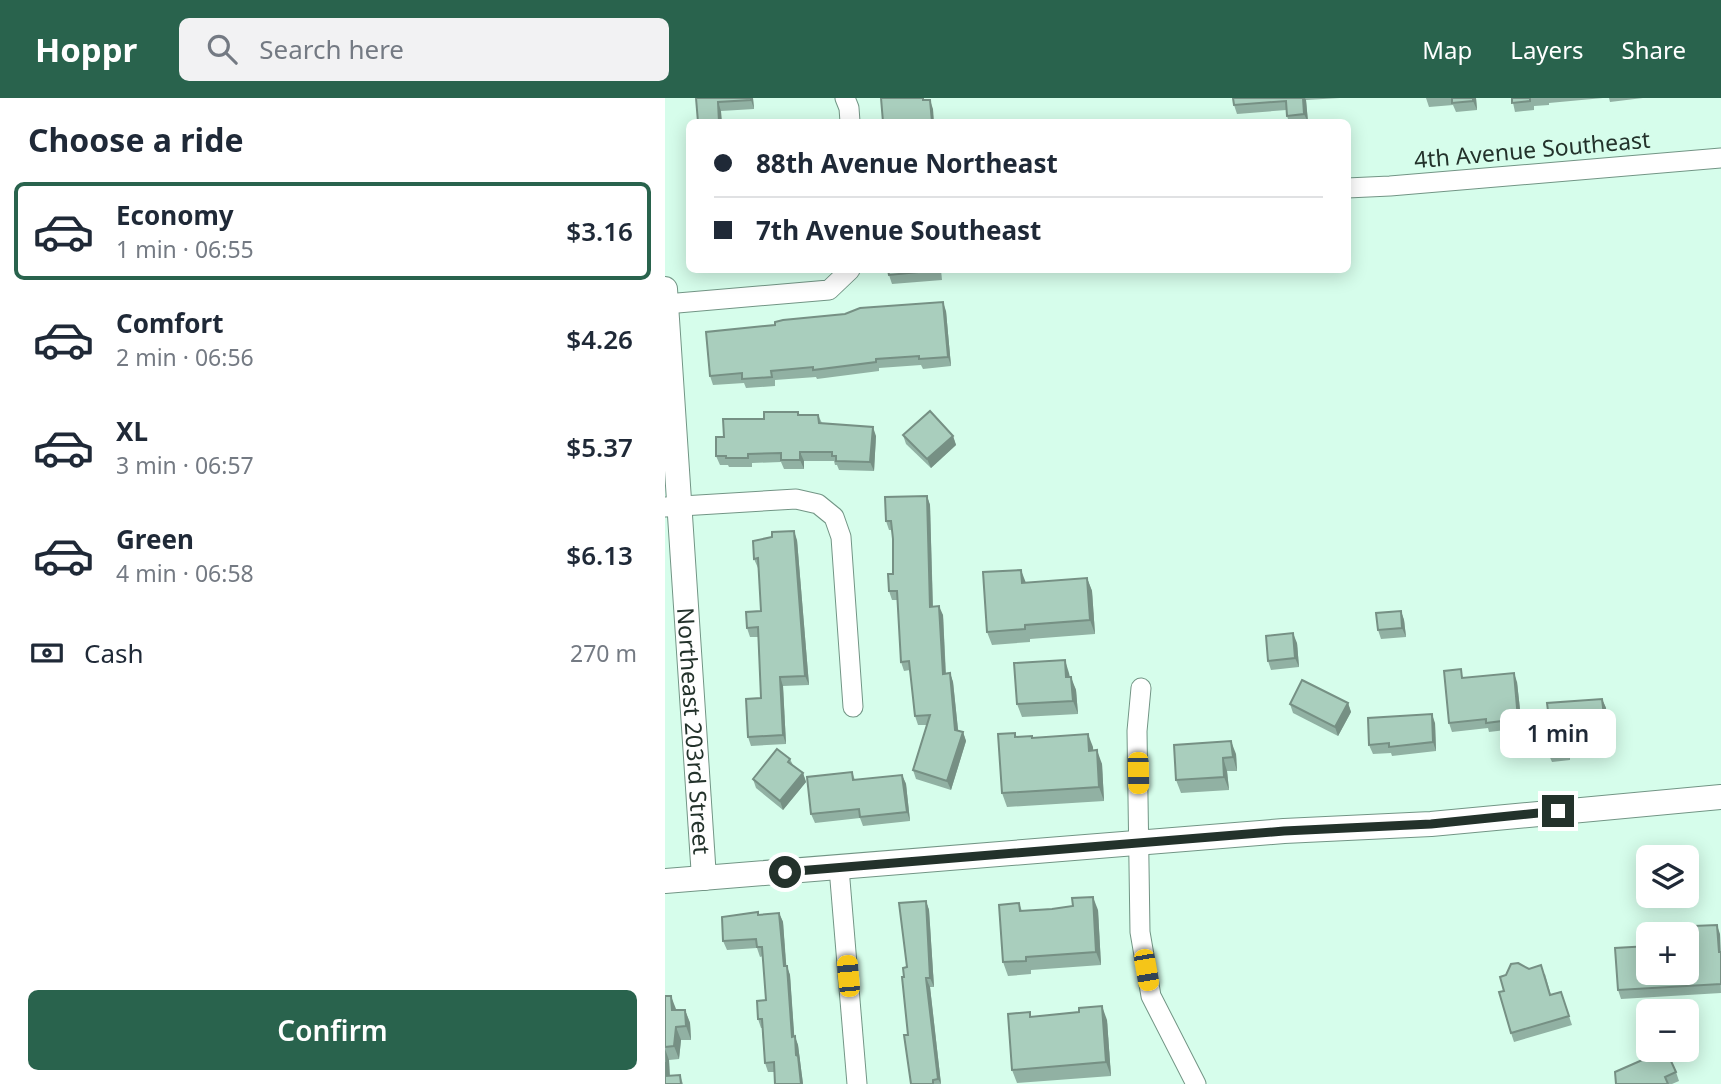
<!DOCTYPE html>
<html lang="en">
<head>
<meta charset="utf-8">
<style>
	body { margin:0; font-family:"Noto Sans",sans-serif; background:#f2f2f3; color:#1f2937; height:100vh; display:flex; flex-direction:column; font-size:26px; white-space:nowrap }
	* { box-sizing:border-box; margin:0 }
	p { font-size:23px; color:#747a83 }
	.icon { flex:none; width:38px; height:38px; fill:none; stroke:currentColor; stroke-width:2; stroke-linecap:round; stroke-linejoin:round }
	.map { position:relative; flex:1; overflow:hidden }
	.side { display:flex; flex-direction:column; background:#fff; width:665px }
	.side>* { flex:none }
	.guide { position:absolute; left:21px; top:21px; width:665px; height:154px; border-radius:10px; box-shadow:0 4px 18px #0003; display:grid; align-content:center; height:154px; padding:0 28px; background:#fff }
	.controls { position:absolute; left:971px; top:747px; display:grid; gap:14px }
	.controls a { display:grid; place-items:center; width:63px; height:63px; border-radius:10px; background:#fff; box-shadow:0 4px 18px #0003; font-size:35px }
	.end { position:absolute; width:32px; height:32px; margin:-16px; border:9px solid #23322b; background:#fff; box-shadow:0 0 0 4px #fff }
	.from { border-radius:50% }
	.bubble { position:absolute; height:49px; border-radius:10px; background:#fff; box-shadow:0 4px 18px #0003; font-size:23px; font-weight:600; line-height:49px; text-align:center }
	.car { position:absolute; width:21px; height:42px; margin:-21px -10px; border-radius:9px; box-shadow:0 0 5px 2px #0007; background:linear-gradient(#f5c518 24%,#345 0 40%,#f5c518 0 76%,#345 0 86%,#f5c518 0) }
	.guide b { display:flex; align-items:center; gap:24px; height:66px; font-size:26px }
	.guide b+b { border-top:2px solid #e0e1e3 }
	.guide i { width:18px; height:18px; background:#1f2937 }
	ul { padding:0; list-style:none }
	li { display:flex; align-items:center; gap:21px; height:98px; margin:0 14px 10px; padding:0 14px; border:4px solid transparent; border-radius:10px }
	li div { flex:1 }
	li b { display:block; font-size:26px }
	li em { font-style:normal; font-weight:600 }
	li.current { border-color:#29634d }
	li>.icon { width:63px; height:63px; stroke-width:1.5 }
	h2 { padding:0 28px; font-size:32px; line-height:84px }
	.pay { display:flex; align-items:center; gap:18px; height:77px; padding:0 28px; font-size:26px }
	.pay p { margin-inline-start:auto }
	.cta { display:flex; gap:14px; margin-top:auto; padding:14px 28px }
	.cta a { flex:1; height:80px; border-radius:10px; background:#29634d; color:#fff; font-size:28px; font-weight:600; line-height:80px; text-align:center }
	header { display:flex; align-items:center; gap:42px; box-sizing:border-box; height:98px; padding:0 35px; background:#29634d; color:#fff }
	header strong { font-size:33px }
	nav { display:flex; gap:38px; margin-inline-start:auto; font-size:24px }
	.search { width:490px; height:63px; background:#f2f2f3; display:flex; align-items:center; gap:18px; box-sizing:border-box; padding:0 24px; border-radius:10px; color:#747a83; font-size:26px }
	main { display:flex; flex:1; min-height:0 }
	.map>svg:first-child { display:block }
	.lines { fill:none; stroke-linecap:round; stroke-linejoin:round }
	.minor-casing { stroke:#729585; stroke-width:21 }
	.tertiary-casing { stroke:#729585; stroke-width:26 }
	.minor { stroke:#fff; stroke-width:19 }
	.tertiary { stroke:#fff; stroke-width:24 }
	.wall { fill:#91b1a3 }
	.shaded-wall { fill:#769084 }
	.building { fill:#a9cebd; stroke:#769084; stroke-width:2 }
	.route { stroke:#23322b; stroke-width:9 }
	.labels { text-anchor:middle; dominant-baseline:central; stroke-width:6; stroke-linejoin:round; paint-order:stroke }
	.street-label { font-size:23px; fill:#23322b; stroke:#d6fdeb }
</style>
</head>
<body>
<header>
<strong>Hoppr</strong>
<div class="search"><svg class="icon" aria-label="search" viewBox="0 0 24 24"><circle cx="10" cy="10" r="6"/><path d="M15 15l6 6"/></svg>Search here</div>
<nav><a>Map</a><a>Layers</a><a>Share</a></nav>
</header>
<main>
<section class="side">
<h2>Choose a ride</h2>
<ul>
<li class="current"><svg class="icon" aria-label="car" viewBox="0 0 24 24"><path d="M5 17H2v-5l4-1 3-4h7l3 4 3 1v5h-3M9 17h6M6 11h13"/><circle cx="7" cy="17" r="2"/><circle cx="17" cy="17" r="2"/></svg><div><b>Economy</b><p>1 min · 06:55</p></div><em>$3.16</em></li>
<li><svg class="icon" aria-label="car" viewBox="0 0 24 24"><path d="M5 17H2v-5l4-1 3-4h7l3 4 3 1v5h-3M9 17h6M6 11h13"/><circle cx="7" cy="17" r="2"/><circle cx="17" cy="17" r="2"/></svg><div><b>Comfort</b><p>2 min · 06:56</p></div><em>$4.26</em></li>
<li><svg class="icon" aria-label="car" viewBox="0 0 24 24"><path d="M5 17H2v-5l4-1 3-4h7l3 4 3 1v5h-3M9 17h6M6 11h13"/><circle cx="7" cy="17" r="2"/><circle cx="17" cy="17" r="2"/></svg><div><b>XL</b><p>3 min · 06:57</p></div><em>$5.37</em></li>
<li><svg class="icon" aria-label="car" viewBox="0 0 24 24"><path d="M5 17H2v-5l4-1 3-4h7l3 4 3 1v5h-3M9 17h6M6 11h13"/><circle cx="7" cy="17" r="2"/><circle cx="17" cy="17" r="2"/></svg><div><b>Green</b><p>4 min · 06:58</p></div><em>$6.13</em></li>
</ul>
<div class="pay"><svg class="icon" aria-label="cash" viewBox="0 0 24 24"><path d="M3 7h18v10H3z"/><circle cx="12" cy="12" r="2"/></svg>Cash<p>270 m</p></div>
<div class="cta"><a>Confirm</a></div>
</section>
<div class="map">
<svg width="1056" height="986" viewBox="0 0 1056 986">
	<rect width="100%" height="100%" fill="#d6fdeb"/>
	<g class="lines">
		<defs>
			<g id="minor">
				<polyline points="180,0 184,10 185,24"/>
				<polyline points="682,90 725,88 1056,60"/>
				<polyline points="1,206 164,192 185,172"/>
				<polyline points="0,409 131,401 153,406 169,419 176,439 188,609"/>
				<polyline points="476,590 472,633 475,834 486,898 531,986"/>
				<polyline points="174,770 192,986"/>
			</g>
			<g id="tertiary">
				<path id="s1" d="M0,191L39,780"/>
				<polyline points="0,783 619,733 766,726 1056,699"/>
			</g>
		</defs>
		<!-- minor casing -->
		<use href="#minor" class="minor-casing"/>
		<!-- tertiary casing -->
		<use href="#tertiary" class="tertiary-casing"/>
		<!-- minor -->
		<use href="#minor" class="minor"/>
		<!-- tertiary -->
		<use href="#tertiary" class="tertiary"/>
	</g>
	<!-- wall -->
	<g class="wall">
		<polygon points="31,0 88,0 89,11 56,13"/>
		<polygon points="568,0 675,0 641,2 643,24 624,24 622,18 621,12 572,16 569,7"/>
		<polygon points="761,0 811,0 812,12 791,14 788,7 764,9"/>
		<polygon points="847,0 938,0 884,5 884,7 869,8 869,12 850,14"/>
		<polygon points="944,0 978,0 945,4"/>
		<polygon points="223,172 276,172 277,182 227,186 224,177"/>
		<polygon points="281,213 286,268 258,271 256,267 214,270 214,273 152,281 151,279 110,282 110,288 81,290 79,285 48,287 45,278"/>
		<polygon points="133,314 135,317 153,317 157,325 211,338 209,373 174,372 172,367 170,367 169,363 139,363 139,371 119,371 116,364 87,365 87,369 64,369 63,367 55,367 51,358 59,339 99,321"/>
		<polygon points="238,337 288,338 291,347 266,370 241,346"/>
		<polygon points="262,398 265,407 268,509 278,517 281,576 285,575 288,584 293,632 298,634 301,643 286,692 251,681 248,672 262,627 253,627 250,618 245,572 239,573 236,564 233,502 227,502 224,493 228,476 228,441 227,432 224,432 221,423"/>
		<polygon points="132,442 144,587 118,588 121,646 86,648 83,639 96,600 93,539 85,539 82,530 96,513 94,470 93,470 89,461"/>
		<polygon points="422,480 427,493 430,536 365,541 365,544 327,547 322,534 361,485"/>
		<polygon points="736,513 739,522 741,539 716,541 713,532"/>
		<polygon points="632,545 634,569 606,572 603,563"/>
		<polygon points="404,575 405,579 411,592 413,616 357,619 352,606"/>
		<polygon points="800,580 852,584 857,630 824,634 823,630 787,634 784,625"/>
		<polygon points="937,601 941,610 943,636 903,639 905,662 887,664 883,655 879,613"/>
		<polygon points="683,605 686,614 673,638 628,615 625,606"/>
		<polygon points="770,625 771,653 727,658 726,655 708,656 704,647"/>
		<polygon points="350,635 351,639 367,640 428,649 428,652 437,666 439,703 342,709 337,695"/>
		<polygon points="509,647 571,656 572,673 562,673 564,692 516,695 511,682"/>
		<polygon points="125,661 128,667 138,675 141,684 118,712 91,690 88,681"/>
		<polygon points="187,674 190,682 237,677 241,686 245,723 198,728 195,720 150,725 146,716"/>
		<polygon points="261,803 264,812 269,889 265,889 276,986 246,986 239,879"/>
		<polygon points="354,805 357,813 433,812 436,867 366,872 366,876 343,878 338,864"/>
		<polygon points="114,815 118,824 121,868 125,877 129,938 133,947 138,986 110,986 109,974 103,974 100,965 97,930 96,930 93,921 101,902 98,858 95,859 92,850 62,852 58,843 94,817"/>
		<polygon points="1055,836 1056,895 956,901 953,892"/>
		<polygon points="864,871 880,876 886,897 896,894 907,927 849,944 846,935 839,893"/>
		<polygon points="0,898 11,912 20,912 25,925 26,942 16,942 14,961 4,962 5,978 15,977 18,986 0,986"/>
		<polygon points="414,914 442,922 446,978 352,985 347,972 366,919"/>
		<polygon points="1011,974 1014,983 1007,986 951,986"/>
	</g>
	<!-- shaded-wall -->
	<g class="shaded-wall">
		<polygon points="86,0 88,0 89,11 86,2"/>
		<polygon points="638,0 640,0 641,2 643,24 639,16"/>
		<polygon points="808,0 811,0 812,12 808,3"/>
		<polygon points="265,2 268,11 269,24 267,24"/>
		<polygon points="53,4 56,13 57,24 54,24"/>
		<polygon points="278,204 281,213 286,268 283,259"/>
		<polygon points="208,329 211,338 209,373 205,364"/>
		<polygon points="288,338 291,347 266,370 262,361"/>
		<polygon points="135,354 139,363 139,371 135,362"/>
		<polygon points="262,398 265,407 268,518 265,509"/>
		<polygon points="129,433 132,442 144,587 140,578"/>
		<polygon points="356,472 361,485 357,485"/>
		<polygon points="422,480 427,493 430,536 425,522"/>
		<polygon points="274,508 278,517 281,585 278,576"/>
		<polygon points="736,513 739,522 741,539 737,530"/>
		<polygon points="628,535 632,545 634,569 630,560"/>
		<polygon points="400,562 404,575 405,593 401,579"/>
		<polygon points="285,575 288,584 294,641 290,632"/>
		<polygon points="849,575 852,584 857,630 853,621"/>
		<polygon points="115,579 118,588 121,646 118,637"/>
		<polygon points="406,579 411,592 413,616 408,603"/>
		<polygon points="937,601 941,610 943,636 940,626"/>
		<polygon points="683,605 686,614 673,638 670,629"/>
		<polygon points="767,616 770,625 771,653 768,644"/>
		<polygon points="900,630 903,639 905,662 902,653"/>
		<polygon points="298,634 301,643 286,692 282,683"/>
		<polygon points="423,636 428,649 429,666 424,653"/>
		<polygon points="566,643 571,656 572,673 568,659"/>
		<polygon points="432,652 437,666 439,703 434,689"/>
		<polygon points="558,660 562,673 564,692 559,679"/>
		<polygon points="138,675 141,684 118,712 115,703"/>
		<polygon points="237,677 241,686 245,723 242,714"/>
		<polygon points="428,799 433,812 436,867 431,854"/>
		<polygon points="261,803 264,812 269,889 265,880"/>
		<polygon points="114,815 118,824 122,877 119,868"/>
		<polygon points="1052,827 1055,836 1056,861 1054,854"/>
		<polygon points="122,868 125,877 130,948 127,939"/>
		<polygon points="261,880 265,889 276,986 273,981"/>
		<polygon points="6,898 11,911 12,926 7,912"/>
		<polygon points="437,908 442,922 446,978 441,964"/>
		<polygon points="20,912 25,925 26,942 21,928"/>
		<polygon points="11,929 16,942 14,961 9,948"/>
		<polygon points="130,938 133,947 138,986 136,986 131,957"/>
		<polygon points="0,951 4,962 5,986 1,978"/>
	</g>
	<!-- building -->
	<g class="building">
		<polygon points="31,0 86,0 86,2 53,4 54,24 33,24"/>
		<polygon points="216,0 258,0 258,2 265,2 267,24 218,24"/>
		<polygon points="568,0 638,0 639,16 622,18 621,3 569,7"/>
		<polygon points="787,0 808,0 808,3 787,5"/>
		<polygon points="847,0 865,0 865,3 847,5"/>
		<polygon points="24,34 24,55 23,35"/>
		<polygon points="223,172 274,172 224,177"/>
		<polygon points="278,204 283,259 254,261 254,258 211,261 211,264 148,272 148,269 106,273 107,279 77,281 77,275 45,278 41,234 110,227 110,224 118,222 180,216 195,210"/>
		<polygon points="265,313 288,338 262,361 238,337"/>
		<polygon points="99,314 133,314 133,317 153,317 154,325 208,329 205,364 171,363 171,358 167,358 167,354 135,354 135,362 116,362 116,355 83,356 83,360 61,360 61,358 51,358 51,339 59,339 58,321 99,321"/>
		<polygon points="262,398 265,509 274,508 278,576 285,575 290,632 298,634 282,683 248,672 265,617 250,618 244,563 236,564 232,493 224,493 223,476 228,476 228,441 226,423 221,423 220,399"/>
		<polygon points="129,433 140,578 115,579 118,637 83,639 81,601 96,600 93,529 82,530 81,514 96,513 93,460 89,461 88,443 107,439 107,434"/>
		<polygon points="356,472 357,485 422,480 425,522 360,527 360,531 322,534 318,474"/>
		<polygon points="736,513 737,530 713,532 711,515"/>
		<polygon points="628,535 630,560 603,563 601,538"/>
		<polygon points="400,562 401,579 406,579 408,603 352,606 349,565"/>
		<polygon points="796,571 797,580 849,575 853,621 821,625 821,621 784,625 779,573"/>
		<polygon points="637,582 683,605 670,629 625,606"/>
		<polygon points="937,601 940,626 900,630 902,653 883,655 879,613 883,613 882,605"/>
		<polygon points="767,616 768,644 724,649 724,645 704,647 703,620"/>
		<polygon points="350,635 350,639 367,638 367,640 423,636 424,653 432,652 434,689 337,695 333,636"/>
		<polygon points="566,643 568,659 558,660 559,679 511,682 509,647"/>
		<polygon points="112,651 125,661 123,664 138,675 115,703 88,681"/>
		<polygon points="187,674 188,682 237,677 242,714 195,719 194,711 146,716 142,679"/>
		<polygon points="428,799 431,854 361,859 361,863 338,864 334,807 354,805 355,813 387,811 408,808 407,800"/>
		<polygon points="261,803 265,880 261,880 273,981 268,982 268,986 246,986 239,937 243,937 237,879 239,879 238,870 242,869 234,805"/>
		<polygon points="93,814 93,817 114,815 119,868 122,868 127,939 130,938 131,957 133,958 136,986 110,986 109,964 100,965 97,921 93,921 92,903 101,902 97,849 92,849 91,841 58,843 57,819"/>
		<polygon points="1052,827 1054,854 1056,854 1056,886 953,892 950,850 984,848 984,875 1022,875 1022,836 1005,836 1004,829"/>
		<polygon points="853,865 864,871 876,867 885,897 896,894 904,918 846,935 834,894 839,893 835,879 841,877 846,866"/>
		<polygon points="0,898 6,898 7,912 20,912 21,928 11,929 9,948 0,949"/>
		<polygon points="437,908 441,964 347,972 343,916 365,914 365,919 414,914 414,910"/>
		<polygon points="1000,952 1001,952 1011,974 1000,979 1003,986 951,986 950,974"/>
		<polygon points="0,964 1,978 15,977 16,986 0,986"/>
	</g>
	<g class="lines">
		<!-- route -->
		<polyline class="route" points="120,774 619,733 766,726 893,713"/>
	</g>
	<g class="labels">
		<!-- street labels -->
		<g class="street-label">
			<text transform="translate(867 51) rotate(-5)">4th Avenue Southeast</text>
			<text stroke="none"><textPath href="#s1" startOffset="443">Northeast 203rd Street</textPath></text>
		</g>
	</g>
</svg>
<div class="controls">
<a><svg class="icon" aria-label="layers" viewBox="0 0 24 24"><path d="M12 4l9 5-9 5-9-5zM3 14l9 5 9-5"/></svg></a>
<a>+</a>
<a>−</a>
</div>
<i class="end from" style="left:120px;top:774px"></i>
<i class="end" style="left:893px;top:713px"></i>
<div class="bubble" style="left:835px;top:611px;width:116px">1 min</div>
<i class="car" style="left:473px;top:675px;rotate:179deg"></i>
<i class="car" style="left:481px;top:872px;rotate:170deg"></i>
<i class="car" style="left:183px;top:878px;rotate:355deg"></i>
<div class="guide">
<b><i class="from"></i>88th Avenue Northeast</b>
<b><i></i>7th Avenue Southeast</b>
</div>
</div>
</main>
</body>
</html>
